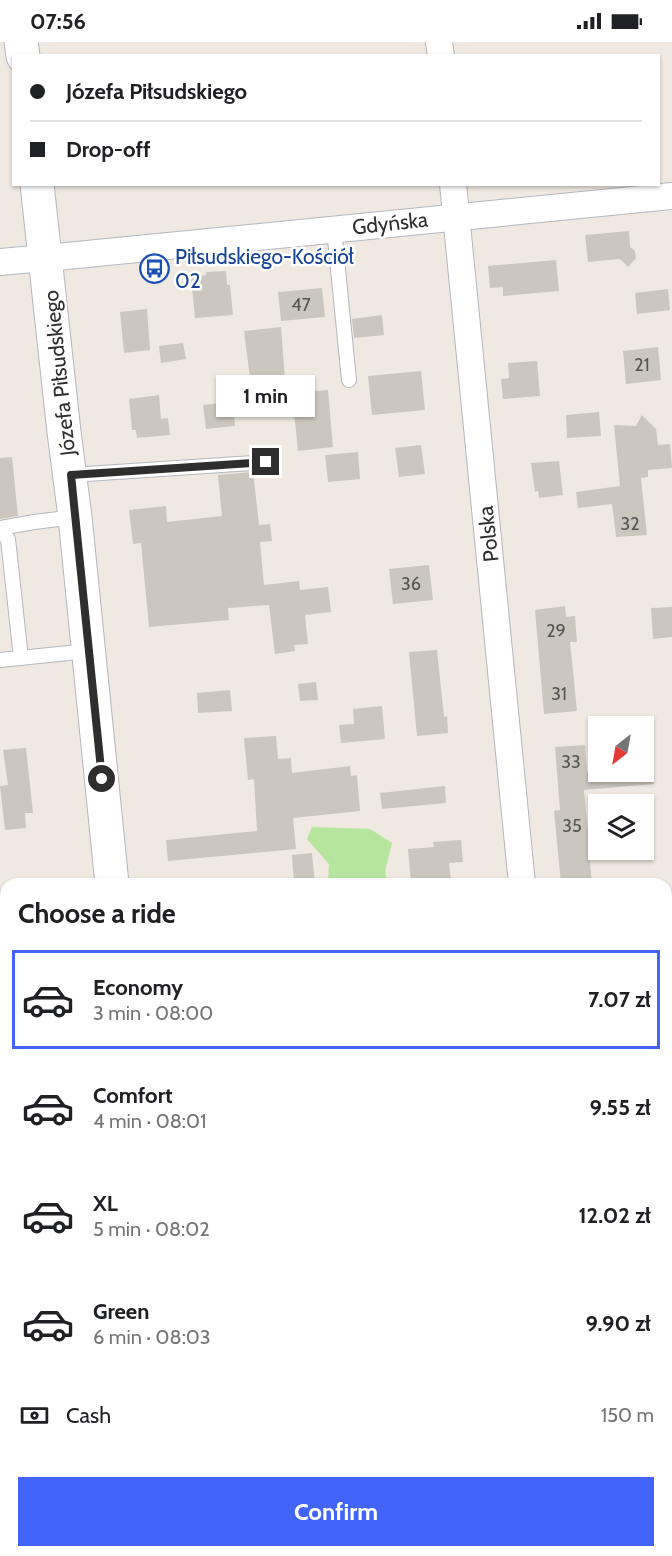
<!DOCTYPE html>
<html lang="en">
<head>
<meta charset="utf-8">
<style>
	body { margin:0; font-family:Cabin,sans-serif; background:#f2f2f2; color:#202124; height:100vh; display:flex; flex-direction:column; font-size:22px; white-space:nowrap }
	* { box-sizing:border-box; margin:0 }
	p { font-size:20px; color:#757577 }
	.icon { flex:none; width:33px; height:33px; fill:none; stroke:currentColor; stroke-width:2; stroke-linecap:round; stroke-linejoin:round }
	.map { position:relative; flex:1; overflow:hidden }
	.sheet { position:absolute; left:0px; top:836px; width:672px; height:680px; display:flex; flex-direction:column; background:#fff; border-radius:18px 18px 0 0; box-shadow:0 2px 4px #0004 }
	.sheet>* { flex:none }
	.hud { position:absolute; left:12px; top:12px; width:648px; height:132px; border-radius:0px; box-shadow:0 2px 4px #0004; display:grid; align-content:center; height:132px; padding:0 18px; background:#fff }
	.needle { width:39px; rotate:211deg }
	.controls { position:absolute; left:588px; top:674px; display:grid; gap:12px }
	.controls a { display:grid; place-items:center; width:66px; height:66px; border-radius:0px; background:#fff; box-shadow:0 2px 4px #0004; font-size:30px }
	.end { position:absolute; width:27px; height:27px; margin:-14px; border:8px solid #2e2e2e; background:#fff; box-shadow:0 0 0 3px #fff }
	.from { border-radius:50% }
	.bubble { position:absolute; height:42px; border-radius:0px; background:#fff; box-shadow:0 2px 4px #0004; font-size:20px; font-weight:700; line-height:42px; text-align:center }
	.hud b { display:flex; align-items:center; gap:21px; height:57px; font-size:22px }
	.hud b+b { border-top:2px solid #e0e0e0 }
	.hud i { width:15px; height:15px; background:#202124 }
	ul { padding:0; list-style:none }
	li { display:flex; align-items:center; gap:18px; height:99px; margin:0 12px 9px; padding:0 6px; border:3px solid transparent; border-radius:0px }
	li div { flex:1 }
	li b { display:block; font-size:22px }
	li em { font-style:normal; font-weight:700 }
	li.selected { border-color:#4264fb }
	li>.icon { width:54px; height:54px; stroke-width:1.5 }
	h2 { padding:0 18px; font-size:27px; line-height:72px }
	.pay { display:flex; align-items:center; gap:15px; height:66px; padding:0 18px; font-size:22px }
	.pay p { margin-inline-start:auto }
	.cta { display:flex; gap:12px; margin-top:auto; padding:12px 18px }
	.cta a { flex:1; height:69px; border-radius:0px; background:#4264fb; color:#fff; font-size:24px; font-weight:700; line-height:69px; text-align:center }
	.status { display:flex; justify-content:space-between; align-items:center; height:42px; padding:0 30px; background:#fff; direction:ltr }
	.status svg { height:16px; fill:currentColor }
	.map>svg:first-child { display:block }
	.industrial { fill:#e3e1e8 }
	.green { fill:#b6e59e }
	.building { fill:#cbc7bf }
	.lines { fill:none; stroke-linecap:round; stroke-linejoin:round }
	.lane-casing { stroke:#b4b7c1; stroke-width:16 }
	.street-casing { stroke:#b4b7c1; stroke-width:28 }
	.secondary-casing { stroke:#b4b7c1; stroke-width:35 }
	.lane { stroke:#fff; stroke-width:14 }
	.street { stroke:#fff; stroke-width:26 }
	.secondary { stroke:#fff; stroke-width:33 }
	.route { stroke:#2e2e2e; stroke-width:8 }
	.labels { text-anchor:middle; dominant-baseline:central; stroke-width:5; stroke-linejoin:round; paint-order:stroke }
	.number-label { font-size:18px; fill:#555452 }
	.street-label { font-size:21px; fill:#2e2e2e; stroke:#fff }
	.transit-label { font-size:21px; fill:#164399; stroke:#fff; text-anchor:start }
</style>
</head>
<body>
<div class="status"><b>07:56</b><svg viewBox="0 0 49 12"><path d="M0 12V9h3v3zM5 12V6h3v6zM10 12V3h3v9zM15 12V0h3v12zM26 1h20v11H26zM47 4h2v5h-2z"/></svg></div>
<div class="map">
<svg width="672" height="1514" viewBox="0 0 672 1514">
	<rect width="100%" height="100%" fill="#efe9e1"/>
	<!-- industrial -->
	<polygon class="industrial" points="495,1509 557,1509 557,1514 443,1514"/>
	<!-- green -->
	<g class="green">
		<polygon points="312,785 370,787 392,801 385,829 388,841 328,841 329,822 307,797"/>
		<polygon points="672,954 672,1100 666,1101 666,956"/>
		<polygon points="672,1436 672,1514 584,1514 582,1509 666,1509 666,1437"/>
	</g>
	<!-- building -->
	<g class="building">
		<polygon points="629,189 630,205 635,209 636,216 628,225 620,217 588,220 585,193"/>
		<polygon points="556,218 559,249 503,254 503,245 490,246 488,224"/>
		<polygon points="226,229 227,243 230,243 233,273 195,276 191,235 206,233 206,230"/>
		<polygon points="322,246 325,275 281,279 278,250"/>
		<polygon points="668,247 670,268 637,272 635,251"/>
		<polygon points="147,267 150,308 124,311 120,270"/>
		<polygon points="382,273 384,293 354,296 352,277"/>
		<polygon points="281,285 285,338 266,340 266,334 250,336 244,289"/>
		<polygon points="183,301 186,317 161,321 159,304"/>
		<polygon points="658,305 661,338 626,342 623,309"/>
		<polygon points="537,319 540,354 503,357 501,337 509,336 508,321"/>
		<polygon points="421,329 425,368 372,373 368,334"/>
		<polygon points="328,348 333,405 298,409 292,351"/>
		<polygon points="159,353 161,377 168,376 170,393 137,396 136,388 132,388 129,357"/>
		<polygon points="232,360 235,384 206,387 203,363"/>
		<polygon points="599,370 601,394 567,396 566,373"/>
		<polygon points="642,373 656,387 658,403 670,402 672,426 648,428 648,435 641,436 647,493 616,495 612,462 578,466 576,450 620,444 614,383 636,384"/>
		<polygon points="421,403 425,432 399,435 395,406"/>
		<polygon points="358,410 360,437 328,440 325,413"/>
		<polygon points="12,415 18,474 0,477 0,416"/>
		<polygon points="559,419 563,453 539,456 538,449 535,450 531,421"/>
		<polygon points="253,430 259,483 270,482 272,499 260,500 264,543 299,539 300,548 328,545 331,570 305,573 308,602 294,603 295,609 275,612 269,563 228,566 229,578 149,585 141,501 133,502 129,468 166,464 167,480 222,474 218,433"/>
		<polygon points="429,523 433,558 393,562 389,527"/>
		<polygon points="565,564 566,575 575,574 577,600 570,600 577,669 544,672 535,568"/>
		<polygon points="672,565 672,595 653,597 651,566"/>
		<polygon points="437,608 444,675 447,674 448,691 417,694 409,610"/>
		<polygon points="316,640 318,658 300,659 298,642"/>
		<polygon points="230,648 232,669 198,671 197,651"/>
		<polygon points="382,664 385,697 341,701 339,683 354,682 353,667"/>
		<polygon points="276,694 278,717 291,716 292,731 350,724 351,734 357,733 360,769 293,776 296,807 168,819 166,798 257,789 254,737 248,738 244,696"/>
		<polygon points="585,703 587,729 654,729 654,742 584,748 589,800 588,800 592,842 561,842 554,769 560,768 555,705"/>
		<polygon points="26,706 33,771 25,771 26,786 5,788 0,744 8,743 3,708"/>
		<polygon points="445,744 446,761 382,767 380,751"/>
		<polygon points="461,798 463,820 449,821 451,837 436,838 434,842 428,842 425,839 411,841 408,807 434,805 433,800"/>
		<polygon points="312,811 315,842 294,842 292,813"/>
	</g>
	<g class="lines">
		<defs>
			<g id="lane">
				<polyline points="334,187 349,338"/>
				<polyline points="71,433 266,420"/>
				<polyline points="0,486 34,480 75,475"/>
				<polyline points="0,489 8,497 21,616"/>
				<polyline points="0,618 88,609"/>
				<polyline points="0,999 6,999"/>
			</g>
			<g id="street">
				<polyline points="439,0 441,14"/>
				<polyline points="453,142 522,842"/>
				<polyline points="0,220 77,213 672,154"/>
				<polyline points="666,1135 672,1135"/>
				<polyline points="0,1197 6,1196"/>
				<polyline points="571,1509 572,1514"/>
			</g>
			<g id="secondary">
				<polyline points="21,0 23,14"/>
				<polyline points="37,142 64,390 75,475 112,842"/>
				<polyline points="178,1509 178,1514"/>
			</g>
		</defs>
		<!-- lane casing -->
		<use href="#lane" class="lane-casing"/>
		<!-- street casing -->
		<use href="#street" class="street-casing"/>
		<!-- secondary casing -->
		<use href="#secondary" class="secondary-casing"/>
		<!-- lane -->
		<use href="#lane" class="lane"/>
		<!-- street -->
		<use href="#street" class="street"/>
		<!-- secondary -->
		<use href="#secondary" class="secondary"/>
	</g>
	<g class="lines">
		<!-- route -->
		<polyline class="route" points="102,737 71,433 266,420"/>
	</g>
	<!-- icons -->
	<defs>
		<symbol id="bus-ring" viewBox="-11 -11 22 22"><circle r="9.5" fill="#fff" stroke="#1a4fb4" stroke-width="1.5"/><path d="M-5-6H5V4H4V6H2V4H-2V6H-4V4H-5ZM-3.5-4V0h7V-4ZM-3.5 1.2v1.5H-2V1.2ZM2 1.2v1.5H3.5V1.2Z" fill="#1a4fb4"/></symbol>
	</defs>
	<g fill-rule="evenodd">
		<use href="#bus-ring" x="138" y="210" width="33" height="33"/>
	</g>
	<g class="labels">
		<!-- number labels -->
		<g class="number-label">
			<text x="301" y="263">47</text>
			<text x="642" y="323">21</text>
			<text x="630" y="482">32</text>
			<text x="411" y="542">36</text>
			<text x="556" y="589">29</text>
			<text x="559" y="652">31</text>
			<text x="571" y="720">33</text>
			<text x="572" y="784">35</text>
		</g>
		<!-- street labels -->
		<g class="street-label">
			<text transform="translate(390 181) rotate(-6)">Gdyńska</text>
			<text transform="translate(59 331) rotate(-96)">Józefa Piłsudskiego</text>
			<text transform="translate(488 492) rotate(-96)">Polska</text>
		</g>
		<!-- transit labels -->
		<g class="transit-label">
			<text x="175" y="214">Piłsudskiego-Kościół<tspan x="175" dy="24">02</tspan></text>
		</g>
	</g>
</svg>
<div class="controls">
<a><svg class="needle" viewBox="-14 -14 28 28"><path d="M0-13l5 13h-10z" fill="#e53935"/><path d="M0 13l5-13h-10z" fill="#757577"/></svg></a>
<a><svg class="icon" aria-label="layers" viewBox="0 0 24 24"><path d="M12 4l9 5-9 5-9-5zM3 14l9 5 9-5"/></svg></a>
</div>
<i class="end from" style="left:102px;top:737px"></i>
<i class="end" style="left:266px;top:420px"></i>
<div class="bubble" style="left:216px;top:333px;width:99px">1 min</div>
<div class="hud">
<b><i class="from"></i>Józefa Piłsudskiego</b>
<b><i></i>Drop-off</b>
</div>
<section class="sheet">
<h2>Choose a ride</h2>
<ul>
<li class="selected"><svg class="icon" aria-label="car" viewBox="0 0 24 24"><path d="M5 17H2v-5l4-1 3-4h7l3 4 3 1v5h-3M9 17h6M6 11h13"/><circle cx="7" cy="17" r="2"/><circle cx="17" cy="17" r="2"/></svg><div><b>Economy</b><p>3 min · 08:00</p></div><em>7.07 zł</em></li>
<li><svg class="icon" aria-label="car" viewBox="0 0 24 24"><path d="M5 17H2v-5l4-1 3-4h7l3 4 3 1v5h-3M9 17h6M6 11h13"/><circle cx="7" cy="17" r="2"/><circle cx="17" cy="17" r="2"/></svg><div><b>Comfort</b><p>4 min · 08:01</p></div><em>9.55 zł</em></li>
<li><svg class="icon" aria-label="car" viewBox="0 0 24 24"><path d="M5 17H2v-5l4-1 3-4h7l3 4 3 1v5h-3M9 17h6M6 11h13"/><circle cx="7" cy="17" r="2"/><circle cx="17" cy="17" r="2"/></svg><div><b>XL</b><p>5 min · 08:02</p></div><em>12.02 zł</em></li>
<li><svg class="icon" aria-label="car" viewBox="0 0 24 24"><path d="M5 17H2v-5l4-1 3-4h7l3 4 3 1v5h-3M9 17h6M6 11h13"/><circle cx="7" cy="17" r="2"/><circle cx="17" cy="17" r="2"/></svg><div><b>Green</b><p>6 min · 08:03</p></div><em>9.90 zł</em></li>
</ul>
<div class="pay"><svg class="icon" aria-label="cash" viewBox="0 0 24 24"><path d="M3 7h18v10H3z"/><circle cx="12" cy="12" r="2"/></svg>Cash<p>150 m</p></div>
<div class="cta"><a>Confirm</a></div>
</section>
</div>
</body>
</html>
